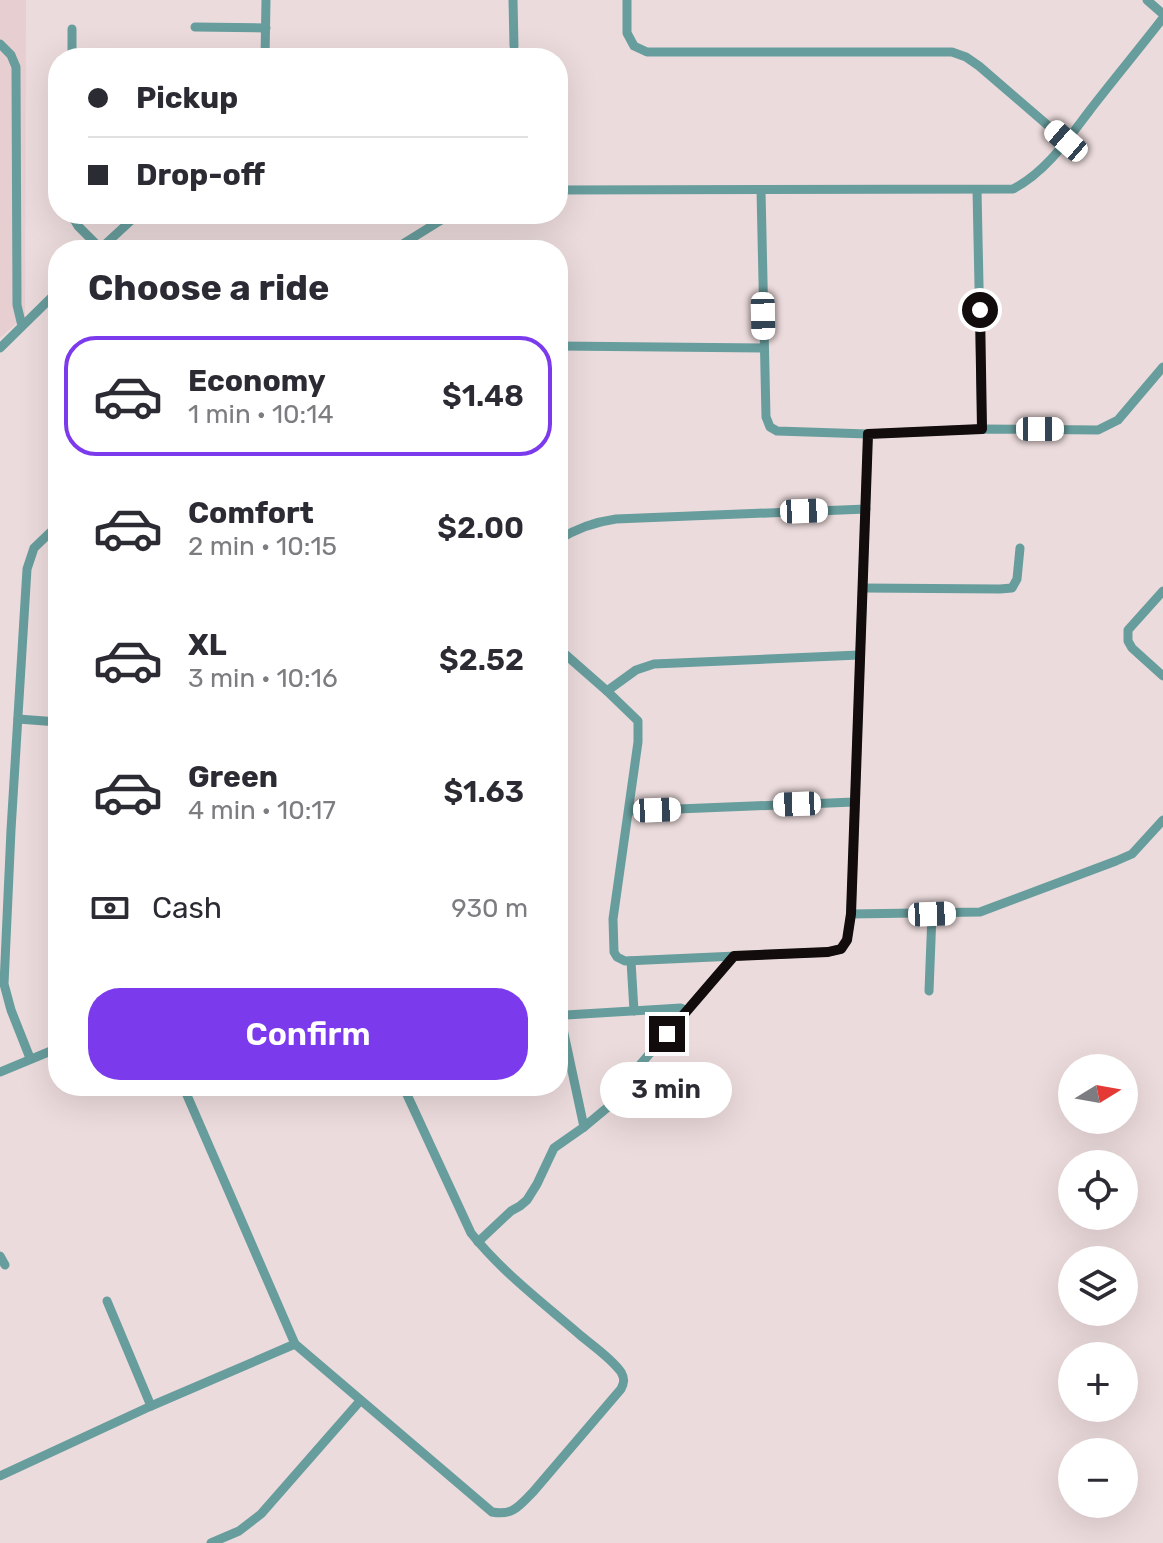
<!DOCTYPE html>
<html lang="en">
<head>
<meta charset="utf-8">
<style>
	body { margin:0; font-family:Rubik,sans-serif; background:#f2f2f3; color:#2b2b33; height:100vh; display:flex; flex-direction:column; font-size:30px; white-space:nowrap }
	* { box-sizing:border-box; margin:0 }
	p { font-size:26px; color:#7c7c81 }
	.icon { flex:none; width:44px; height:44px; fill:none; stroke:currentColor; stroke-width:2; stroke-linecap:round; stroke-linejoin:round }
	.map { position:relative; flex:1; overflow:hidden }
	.side { position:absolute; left:48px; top:240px; width:520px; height:856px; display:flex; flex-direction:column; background:#fff; border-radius:32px; box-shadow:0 8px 32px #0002 }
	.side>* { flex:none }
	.top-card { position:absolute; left:48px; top:48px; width:520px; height:176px; border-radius:32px; box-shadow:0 8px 32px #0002; display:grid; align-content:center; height:176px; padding:0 40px; background:#fff }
	.needle { width:52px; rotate:79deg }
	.buttons { position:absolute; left:1058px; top:1054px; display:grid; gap:16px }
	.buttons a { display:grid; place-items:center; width:80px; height:80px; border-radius:50%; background:#fff; box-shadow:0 8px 32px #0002; font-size:40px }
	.end { position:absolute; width:36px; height:36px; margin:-18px; border:10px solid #120c0d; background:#fff; box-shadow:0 0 0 4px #fff }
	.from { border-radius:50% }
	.bubble { position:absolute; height:56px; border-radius:28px; background:#fff; box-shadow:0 8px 32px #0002; font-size:26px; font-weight:600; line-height:56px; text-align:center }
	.car { position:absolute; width:24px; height:48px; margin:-24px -12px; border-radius:10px; box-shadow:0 0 6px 2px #0007; background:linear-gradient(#fff 24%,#345 0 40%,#fff 0 76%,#345 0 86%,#fff 0) }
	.top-card b { display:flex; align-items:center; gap:28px; height:76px; font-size:30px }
	.top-card b+b { border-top:2px solid #e1e1e2 }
	.top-card i { width:20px; height:20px; background:#2b2b33 }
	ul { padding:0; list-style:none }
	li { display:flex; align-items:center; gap:24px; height:120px; margin:0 16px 12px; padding:0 24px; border:4px solid transparent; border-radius:32px }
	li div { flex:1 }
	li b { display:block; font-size:30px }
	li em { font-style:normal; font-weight:600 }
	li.on { border-color:#7c3aed }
	li>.icon { width:72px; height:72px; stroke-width:1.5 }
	h2 { padding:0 40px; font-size:36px; line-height:96px }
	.pay { display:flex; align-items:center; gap:20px; height:88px; padding:0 40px; font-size:30px }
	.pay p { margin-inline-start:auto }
	.button { display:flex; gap:16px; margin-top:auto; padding:16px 40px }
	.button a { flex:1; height:92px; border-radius:32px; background:#7c3aed; color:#fff; font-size:32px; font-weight:600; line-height:92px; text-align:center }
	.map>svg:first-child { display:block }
	.built { fill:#e7ced0 }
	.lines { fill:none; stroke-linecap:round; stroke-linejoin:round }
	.minor { stroke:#689d9d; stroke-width:9 }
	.route { stroke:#120c0d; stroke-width:10 }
</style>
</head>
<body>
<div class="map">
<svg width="1163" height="1543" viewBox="0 0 1163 1543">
	<rect width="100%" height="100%" fill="#ecdbdc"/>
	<!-- built -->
	<polygon class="built" points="0,0 26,0 25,316 0,338"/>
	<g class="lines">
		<!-- minor -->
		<g class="minor">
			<polyline points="513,0 514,46"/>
			<polyline points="627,0 627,33 634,46 647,52 952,52 966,57 979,66 1066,141"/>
			<polyline points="1147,0 1163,14"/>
			<polyline points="195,27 266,28"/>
			<polyline points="0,44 11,55 16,67 17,305 22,326"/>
			<polyline points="72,58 72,29"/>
			<polyline points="265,58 266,0"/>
			<path d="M558,190L1013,189C1046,172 1068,139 1090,110C1114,79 1139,49 1163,18"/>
			<polyline points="761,190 766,417 770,427 777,431 868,434 982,429 1098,430 1118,420 1163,367"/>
			<polyline points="977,190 982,429"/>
			<polyline points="71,214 78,226 101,249"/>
			<polyline points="99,250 138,214"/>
			<polyline points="393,250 451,214"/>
			<polyline points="558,346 763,348"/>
			<polyline points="0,348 58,291"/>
			<path d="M558,540C577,528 594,522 616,519L866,509"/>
			<polyline points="863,588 1000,589 1012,588 1017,579 1020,548"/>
			<polyline points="1163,591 1128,630 1128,641 1132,648 1163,676"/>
			<polyline points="558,648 607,691 638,721 638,742 613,919 614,952 617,957 625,961 828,952 841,949 847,940 851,914 868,434"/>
			<polyline points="607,691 636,670 654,664 859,655"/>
			<polyline points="18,719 58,722"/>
			<polyline points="629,811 854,802"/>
			<polyline points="851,914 980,912 1116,861 1132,854 1163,820"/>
			<polyline points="631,961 634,1011"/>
			<polyline points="929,991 932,914"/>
			<polyline points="30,1058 11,1010 4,984 11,830 27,569 34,548 58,525"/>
			<polyline points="0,1072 58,1048"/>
			<path d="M183,1086L295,1344L492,1512C513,1516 519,1506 533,1492L621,1389C624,1383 625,1379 621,1372C611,1358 593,1346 580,1335C542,1302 502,1272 471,1233L403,1086"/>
			<polyline points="584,1127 608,1107 626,1081 734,956"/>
			<polyline points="478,1242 511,1211 520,1206 527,1200 537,1184 554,1148 584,1127 563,1029 562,1020 566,1015 681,1008 687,1011"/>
			<polyline points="0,1256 5,1265"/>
			<polyline points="107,1301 151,1406"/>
			<polyline points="0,1476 151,1406 295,1344"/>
			<polyline points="211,1543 239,1531 261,1514 360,1401"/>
		</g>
	</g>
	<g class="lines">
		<!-- route -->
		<polyline class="route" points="667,1034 734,956 828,952 841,949 847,940 851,914 868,434 982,429 980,310"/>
	</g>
</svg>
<div class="buttons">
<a><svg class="needle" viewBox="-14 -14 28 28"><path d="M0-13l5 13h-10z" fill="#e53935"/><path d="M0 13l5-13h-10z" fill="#7c7c81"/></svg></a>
<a><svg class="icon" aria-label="locate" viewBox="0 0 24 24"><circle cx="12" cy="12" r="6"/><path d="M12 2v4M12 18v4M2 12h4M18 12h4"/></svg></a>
<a><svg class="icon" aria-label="layers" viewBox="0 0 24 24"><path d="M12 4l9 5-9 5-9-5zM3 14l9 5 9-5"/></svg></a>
<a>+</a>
<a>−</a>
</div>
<i class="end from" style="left:980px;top:310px"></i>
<i class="end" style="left:667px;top:1034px"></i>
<div class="bubble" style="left:600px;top:1062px;width:132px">3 min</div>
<i class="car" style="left:1066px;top:141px;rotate:311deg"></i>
<i class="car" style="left:763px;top:316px;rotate:179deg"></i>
<i class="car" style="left:1040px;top:429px;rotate:90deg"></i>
<i class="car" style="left:804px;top:511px;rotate:88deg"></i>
<i class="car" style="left:797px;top:804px;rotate:268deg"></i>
<i class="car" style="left:657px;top:810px;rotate:88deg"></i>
<i class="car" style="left:932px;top:914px;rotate:88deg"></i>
<div class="top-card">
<b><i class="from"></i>Pickup</b>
<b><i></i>Drop-off</b>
</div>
<section class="side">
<h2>Choose a ride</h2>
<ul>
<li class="on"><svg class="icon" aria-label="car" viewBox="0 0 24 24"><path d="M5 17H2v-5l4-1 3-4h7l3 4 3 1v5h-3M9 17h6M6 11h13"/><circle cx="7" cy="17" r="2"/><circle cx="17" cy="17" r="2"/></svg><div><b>Economy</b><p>1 min · 10:14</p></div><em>$1.48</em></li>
<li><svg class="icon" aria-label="car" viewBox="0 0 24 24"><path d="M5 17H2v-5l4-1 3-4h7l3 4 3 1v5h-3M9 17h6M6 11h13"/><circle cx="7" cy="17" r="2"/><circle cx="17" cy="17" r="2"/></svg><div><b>Comfort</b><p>2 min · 10:15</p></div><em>$2.00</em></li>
<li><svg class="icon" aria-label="car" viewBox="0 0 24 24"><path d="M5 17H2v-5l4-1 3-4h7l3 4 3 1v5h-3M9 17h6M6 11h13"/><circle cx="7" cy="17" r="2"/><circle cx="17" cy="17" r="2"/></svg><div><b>XL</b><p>3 min · 10:16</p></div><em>$2.52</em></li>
<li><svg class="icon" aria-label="car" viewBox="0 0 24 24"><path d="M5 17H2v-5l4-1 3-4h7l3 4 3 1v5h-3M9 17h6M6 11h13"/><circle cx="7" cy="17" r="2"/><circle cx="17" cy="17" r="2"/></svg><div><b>Green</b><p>4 min · 10:17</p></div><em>$1.63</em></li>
</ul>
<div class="pay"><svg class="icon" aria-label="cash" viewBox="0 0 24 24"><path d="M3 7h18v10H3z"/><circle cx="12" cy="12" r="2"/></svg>Cash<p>930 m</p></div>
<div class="button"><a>Confirm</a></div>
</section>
</div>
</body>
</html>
